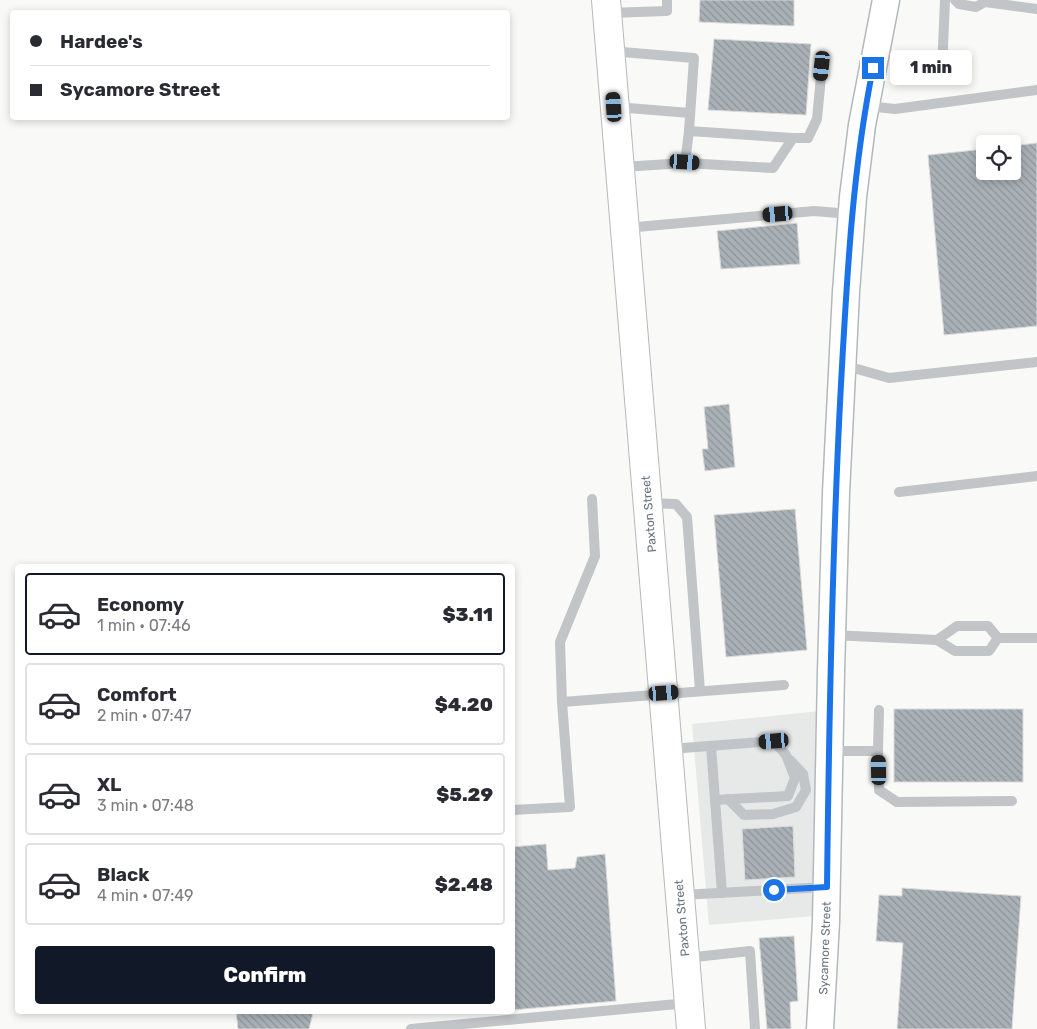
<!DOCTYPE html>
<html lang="en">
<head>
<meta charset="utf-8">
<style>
	body { margin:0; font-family:Rubik,sans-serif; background:#f7f7f7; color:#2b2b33; height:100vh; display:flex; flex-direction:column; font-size:19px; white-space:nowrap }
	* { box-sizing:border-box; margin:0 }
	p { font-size:16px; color:#7c7c81 }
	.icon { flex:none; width:28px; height:28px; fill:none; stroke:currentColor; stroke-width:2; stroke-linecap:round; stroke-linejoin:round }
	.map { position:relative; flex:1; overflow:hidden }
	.side { position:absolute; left:15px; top:564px; width:500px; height:450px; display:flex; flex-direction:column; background:#fff; border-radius:5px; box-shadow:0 2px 8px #0003 }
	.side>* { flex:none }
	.hud { position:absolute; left:10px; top:10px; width:500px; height:110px; border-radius:5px; box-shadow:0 2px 8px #0003; display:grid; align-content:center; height:110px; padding:0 20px; background:#fff }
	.fabs { position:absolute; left:976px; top:135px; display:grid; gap:10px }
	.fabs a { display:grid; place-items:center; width:45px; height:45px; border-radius:5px; background:#fff; box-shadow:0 2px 8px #0003; font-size:25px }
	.end { position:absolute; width:22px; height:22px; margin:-11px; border:6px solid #1a73e8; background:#fff; box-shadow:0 0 0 2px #fff }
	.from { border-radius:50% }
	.bubble { position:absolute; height:35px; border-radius:5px; background:#fff; box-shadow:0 2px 8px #0003; font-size:16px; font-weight:800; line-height:35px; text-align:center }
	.car { position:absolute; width:15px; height:30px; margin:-15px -8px; border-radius:6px; box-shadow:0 0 4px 1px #0007; background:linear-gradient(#222 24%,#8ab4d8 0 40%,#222 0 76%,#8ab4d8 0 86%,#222 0) }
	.hud b { display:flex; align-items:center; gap:18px; height:48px; font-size:19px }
	.hud b+b { border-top:1px solid #e1e1e2 }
	.hud i { width:12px; height:12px; background:#2b2b33 }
	ul { padding:9px 0 0; list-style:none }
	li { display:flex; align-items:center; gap:15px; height:82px; margin:0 10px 8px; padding:0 10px; border:2px solid #e1e1e2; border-radius:5px }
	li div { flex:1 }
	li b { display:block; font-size:19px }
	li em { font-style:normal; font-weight:800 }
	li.selected { border-color:#111827 }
	li>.icon { width:45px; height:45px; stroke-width:1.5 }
	.primary-button { display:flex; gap:10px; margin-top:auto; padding:10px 20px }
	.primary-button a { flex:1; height:58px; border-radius:5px; background:#111827; color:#fff; font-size:20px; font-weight:800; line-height:58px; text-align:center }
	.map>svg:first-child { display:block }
	.built { fill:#e7e8e8 }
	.building { fill:url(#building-back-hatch); stroke:#dbdbda }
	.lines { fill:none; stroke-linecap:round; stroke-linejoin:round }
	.secondary-casing { stroke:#b4b8bd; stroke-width:29 }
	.primary-casing { stroke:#b5b9bc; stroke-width:30 }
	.lane { stroke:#c1c5c8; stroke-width:10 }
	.secondary { stroke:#fff; stroke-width:26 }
	.primary { stroke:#fff; stroke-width:28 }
	.route { stroke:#1a73e8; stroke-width:6 }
	.labels { text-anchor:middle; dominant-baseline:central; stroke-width:5; stroke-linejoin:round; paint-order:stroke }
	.street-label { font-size:12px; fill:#67747f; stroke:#fff }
</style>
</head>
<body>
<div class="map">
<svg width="1037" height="1029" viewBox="0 0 1037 1029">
	<defs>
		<pattern id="building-back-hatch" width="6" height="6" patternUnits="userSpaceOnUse" patternTransform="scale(1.25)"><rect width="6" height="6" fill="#a9b0b6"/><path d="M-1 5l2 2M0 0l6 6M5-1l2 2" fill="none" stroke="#8d9499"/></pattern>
	</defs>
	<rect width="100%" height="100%" fill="#f9f9f8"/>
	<!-- built -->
	<polygon class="built" points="820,711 814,916 709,925 692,724"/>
	<!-- building -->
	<g class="building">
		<polygon points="700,0 794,0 794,26 699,22"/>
		<polygon points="714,39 811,44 806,115 708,110"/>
		<polygon points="1037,143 1037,326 944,335 928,155 985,149 985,171 1012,171 1012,146"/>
		<polygon points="797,223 800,264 721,269 717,231"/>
		<polygon points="729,404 735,467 705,471 702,449 708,449 704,407"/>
		<polygon points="795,509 807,650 726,657 714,515"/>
		<rect x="894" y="709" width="129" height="73"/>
		<polygon points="793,826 795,877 745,880 742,829"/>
		<polygon points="546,844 548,870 575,868 577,857 605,854 616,1001 512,1010 512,847"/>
		<polygon points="902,888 1021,896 1012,1029 897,1029 903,943 876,941 879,895 902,896"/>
		<polygon points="794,936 798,1001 790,1002 791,1029 767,1029 759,938"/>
		<polygon points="236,1011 334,1011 313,1013 309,1029 238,1029"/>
	</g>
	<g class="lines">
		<defs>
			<polyline id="secondary" points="820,1029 826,922 831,672 836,493 846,292 853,197 862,125 886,0"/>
			<polyline id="primary" points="606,0 691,1029"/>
		</defs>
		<!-- secondary casing -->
		<use href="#secondary" class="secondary-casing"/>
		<!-- primary casing -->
		<use href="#primary" class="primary-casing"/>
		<!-- lane -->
		<g class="lane">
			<polyline points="955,0 959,4 976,7 985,2 983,0"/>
			<polyline points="985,2 1037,9"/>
			<polyline points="608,13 667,11 667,0"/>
			<polyline points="610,51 694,58 689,131 685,163"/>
			<polyline points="942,71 945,0"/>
			<polyline points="867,106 895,109 1037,90"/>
			<polyline points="616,107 690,113"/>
			<polyline points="793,138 808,138 817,119 822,66"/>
			<polyline points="622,167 685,163 773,168 793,138 689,131"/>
			<polyline points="626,228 814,211 851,214"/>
			<polyline points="843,365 889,378 1037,362"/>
			<polyline points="899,492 1037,476"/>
			<polyline points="648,503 676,504 687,517 700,691"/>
			<polyline points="832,635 937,640 955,651 989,651 998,638"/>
			<polyline points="937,640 957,626 988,626 998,638 1037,638"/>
			<polyline points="562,702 560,642 595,556 592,499"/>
			<polyline points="711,746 722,893"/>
			<polyline points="670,749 774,741 786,755 795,778 788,796 715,800"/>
			<polyline points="830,751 878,751 879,790 897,802 1012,801"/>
			<polyline points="878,751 879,710"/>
			<polyline points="728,799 744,815 773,814 796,807 806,790 803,774 790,760"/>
			<polyline points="512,810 570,807 562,702 784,685"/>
			<polyline points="681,895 826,887"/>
			<polyline points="686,958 750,951 755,1029"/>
			<polyline points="411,1029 688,1003"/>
		</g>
		<!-- secondary -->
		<use href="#secondary" class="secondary"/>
		<!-- primary -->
		<use href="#primary" class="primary"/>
	</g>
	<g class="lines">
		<!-- route -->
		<path class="route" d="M774,890L827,887C829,719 832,551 841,384C847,278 852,172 873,68"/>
	</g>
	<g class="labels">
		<!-- street labels -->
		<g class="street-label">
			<text transform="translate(649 514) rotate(-95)">Paxton Street</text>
			<text transform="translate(682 918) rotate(-95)">Paxton Street</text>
			<text transform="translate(825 948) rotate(-88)">Sycamore Street</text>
		</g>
	</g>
</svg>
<div class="fabs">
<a><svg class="icon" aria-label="locate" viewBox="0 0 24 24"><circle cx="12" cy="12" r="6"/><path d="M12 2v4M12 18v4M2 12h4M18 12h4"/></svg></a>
</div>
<i class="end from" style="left:774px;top:890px"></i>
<i class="end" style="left:873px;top:68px"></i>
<div class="bubble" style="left:890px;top:50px;width:82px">1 min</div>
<i class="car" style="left:822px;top:66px;rotate:186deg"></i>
<i class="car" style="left:614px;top:107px;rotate:356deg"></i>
<i class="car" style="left:685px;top:162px;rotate:94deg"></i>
<i class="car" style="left:778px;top:214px;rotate:265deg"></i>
<i class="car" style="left:664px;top:693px;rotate:86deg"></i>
<i class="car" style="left:774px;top:741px;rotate:265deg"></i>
<i class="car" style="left:879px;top:770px;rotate:359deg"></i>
<div class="hud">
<b><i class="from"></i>Hardee's</b>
<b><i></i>Sycamore Street</b>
</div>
<section class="side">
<ul>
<li class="selected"><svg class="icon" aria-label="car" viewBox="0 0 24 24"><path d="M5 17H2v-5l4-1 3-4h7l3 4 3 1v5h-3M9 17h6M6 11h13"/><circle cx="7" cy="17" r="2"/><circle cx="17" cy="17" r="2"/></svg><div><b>Economy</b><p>1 min · 07:46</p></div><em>$3.11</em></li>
<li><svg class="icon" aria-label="car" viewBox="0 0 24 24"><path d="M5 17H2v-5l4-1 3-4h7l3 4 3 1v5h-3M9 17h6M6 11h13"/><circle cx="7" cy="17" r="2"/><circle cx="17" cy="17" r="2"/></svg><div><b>Comfort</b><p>2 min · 07:47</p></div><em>$4.20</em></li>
<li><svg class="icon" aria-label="car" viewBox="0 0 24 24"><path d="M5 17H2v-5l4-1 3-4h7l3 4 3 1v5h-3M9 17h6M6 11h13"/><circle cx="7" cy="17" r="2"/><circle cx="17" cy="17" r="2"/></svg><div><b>XL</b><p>3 min · 07:48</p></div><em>$5.29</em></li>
<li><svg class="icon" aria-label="car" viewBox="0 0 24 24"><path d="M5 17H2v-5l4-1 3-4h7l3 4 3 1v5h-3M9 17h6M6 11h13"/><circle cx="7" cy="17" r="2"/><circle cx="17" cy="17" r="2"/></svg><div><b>Black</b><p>4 min · 07:49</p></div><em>$2.48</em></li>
</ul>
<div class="primary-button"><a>Confirm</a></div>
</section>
</div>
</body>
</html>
